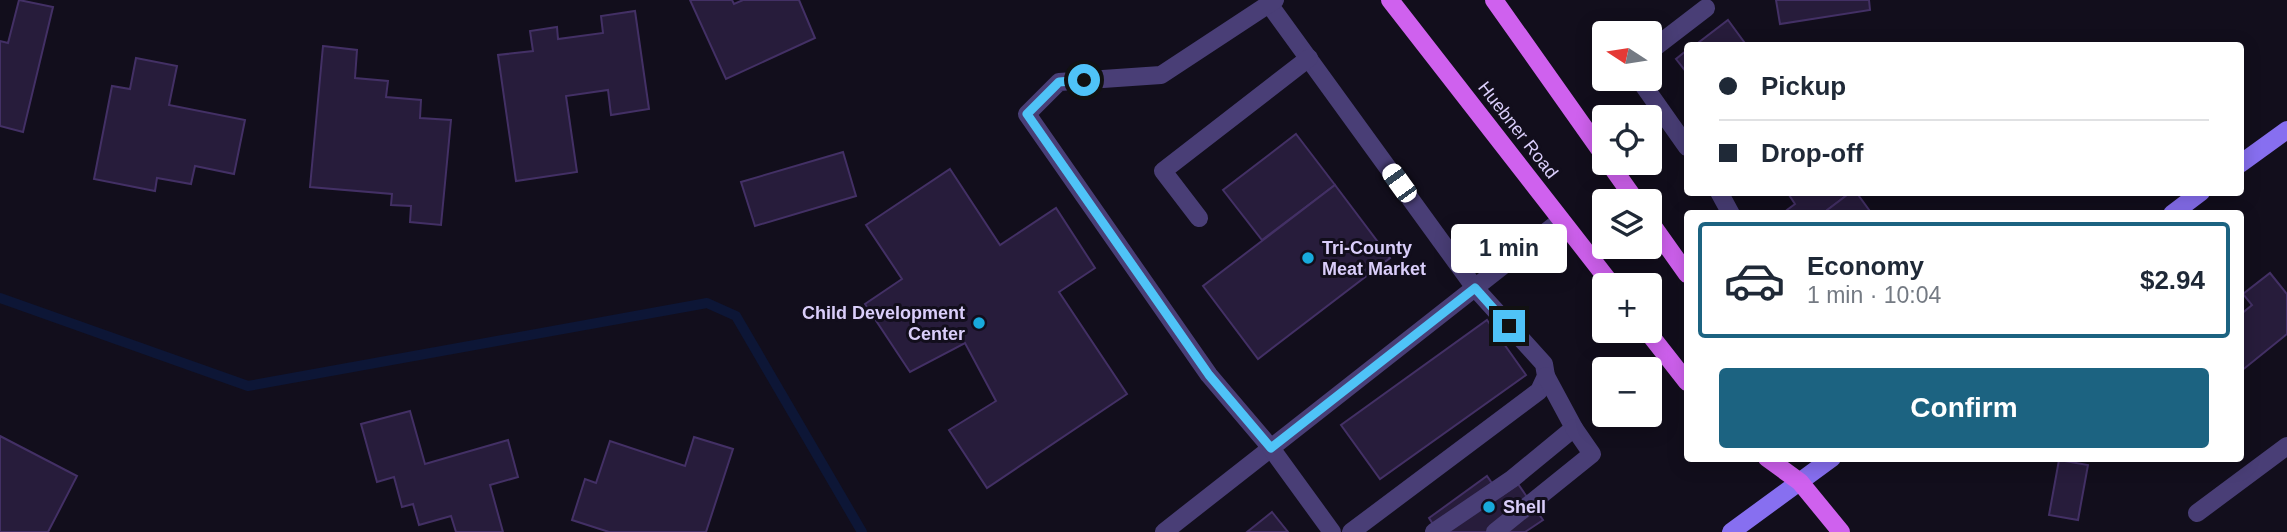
<!DOCTYPE html>
<html lang="en">
<head>
<meta charset="utf-8">
<style>
	body { margin:0; font-family:Arial,sans-serif; background:#f2f2f3; color:#1f2937; height:100vh; display:flex; flex-direction:column; font-size:26px; white-space:nowrap }
	* { box-sizing:border-box; margin:0 }
	p { font-size:23px; color:#747a83 }
	.icon { flex:none; width:38px; height:38px; fill:none; stroke:currentColor; stroke-width:2; stroke-linecap:round; stroke-linejoin:round }
	.map { position:relative; flex:1; overflow:hidden }
	.sheet { position:absolute; left:1684px; top:210px; width:560px; height:252px; display:flex; flex-direction:column; background:#fff; border-radius:7px; box-shadow:0 4px 18px #0003 }
	.sheet>* { flex:none }
	.guide { position:absolute; left:1684px; top:42px; width:560px; height:154px; border-radius:7px; box-shadow:0 4px 18px #0003; display:grid; align-content:center; height:154px; padding:0 35px; background:#fff }
	.needle { width:46px; rotate:282deg }
	.controls { position:absolute; left:1592px; top:21px; display:grid; gap:14px }
	.controls a { display:grid; place-items:center; width:70px; height:70px; border-radius:7px; background:#fff; box-shadow:0 4px 18px #0003; font-size:35px }
	.end { position:absolute; width:32px; height:32px; margin:-16px; border:9px solid #4fc3f7; background:#111; box-shadow:0 0 0 4px #111 }
	.from { border-radius:50% }
	.bubble { position:absolute; height:49px; border-radius:7px; background:#fff; box-shadow:0 4px 18px #0003; font-size:23px; font-weight:800; line-height:49px; text-align:center }
	.car { position:absolute; width:21px; height:42px; margin:-21px -10px; border-radius:9px; box-shadow:0 0 5px 2px #0007; background:linear-gradient(#fff 24%,#345 0 40%,#fff 0 76%,#345 0 86%,#fff 0) }
	.guide b { display:flex; align-items:center; gap:24px; height:66px; font-size:26px }
	.guide b+b { border-top:2px solid #e0e1e3 }
	.guide i { width:18px; height:18px; background:#1f2937 }
	ul { padding:12px 0 0; list-style:none }
	li { display:flex; align-items:center; gap:21px; height:116px; margin:0 14px 10px; padding:0 21px; border:4px solid transparent; border-radius:7px }
	li div { flex:1 }
	li b { display:block; font-size:26px }
	li em { font-style:normal; font-weight:800 }
	li.on { border-color:#1c6381 }
	li>.icon { width:63px; height:63px; stroke-width:1.5 }
	.button { display:flex; gap:14px; margin-top:auto; padding:14px 35px }
	.button a { flex:1; height:80px; border-radius:7px; background:#1c6381; color:#fff; font-size:28px; font-weight:800; line-height:80px; text-align:center }
	.map>svg:first-child { display:block }
	.lines { fill:none; stroke-linecap:round; stroke-linejoin:round }
	.stream { stroke:#0d1636; stroke-width:10 }
	.building { fill:#271c3b; stroke:#433065; stroke-width:2 }
	.lane { stroke:#493e76; stroke-width:18 }
	.street { stroke:#493e76; stroke-width:18 }
	.secondary { stroke:#876ff0; stroke-width:18 }
	.primary { stroke:#cf61ee; stroke-width:18 }
	.route { stroke:#4fc3f7; stroke-width:9 }
	.poi-dot { fill:#18aadc; stroke:#120e1c; stroke-width:2.5 }
	.labels { text-anchor:middle; dominant-baseline:central; stroke-width:6; stroke-linejoin:round; paint-order:stroke }
	.street-label { font-size:18px; fill:#dacefa; stroke:#120e1c }
	.poi-label { font-size:18px; font-weight:bold; fill:#dacefa; stroke:#120e1c; text-anchor:start }
</style>
</head>
<body>
<div class="map">
<svg width="2287" height="532" viewBox="0 0 2287 532">
	<rect width="100%" height="100%" fill="#120e1c"/>
	<g class="lines">
		<!-- stream -->
		<polyline class="stream" points="0,298 248,386 707,303 736,316 862,532"/>
	</g>
	<!-- building -->
	<g class="building">
		<polygon points="19,0 53,7 23,132 0,126 0,41 8,43"/>
		<polygon points="690,0 732,0 734,4 743,0 799,0 815,38 726,79"/>
		<polygon points="1776,0 1869,0 1870,10 1780,24"/>
		<polygon points="635,11 649,109 611,115 608,90 566,96 577,172 516,181 498,55 533,51 530,31 557,27 558,39 603,33 601,16"/>
		<polygon points="1728,20 1747,46 1694,46"/>
		<polygon points="323,46 357,50 355,78 388,81 386,97 421,100 420,118 451,120 441,225 410,222 411,206 391,205 392,194 310,187"/>
		<polygon points="1687,50 1687,73 1676,59"/>
		<polygon points="136,58 177,66 169,105 245,120 234,174 195,166 191,184 157,178 155,191 94,179 112,86 130,89"/>
		<polygon points="1296,134 1335,185 1262,240 1223,190"/>
		<polygon points="843,152 856,196 755,226 741,182"/>
		<polygon points="950,169 1000,245 1056,208 1095,268 1059,292 1127,394 987,488 949,430 996,401 965,343 910,372 865,304 902,279 866,225"/>
		<polygon points="1335,185 1390,258 1258,359 1203,286"/>
		<polygon points="1787,192 1851,192 1822,214 1790,214 1787,210 1795,204"/>
		<polygon points="1851,192 1856,192 1872,214 1822,214"/>
		<polygon points="2270,273 2287,294 2287,334 2240,372 2240,315 2252,305 2243,294"/>
		<polygon points="1487,320 1526,375 1380,479 1341,425"/>
		<polygon points="410,411 425,464 508,440 518,477 490,485 503,532 456,532 451,516 419,525 413,504 402,507 394,477 377,482 361,424"/>
		<polygon points="0,436 77,476 48,532 0,532"/>
		<polygon points="694,437 733,449 706,532 609,532 572,520 585,479 596,483 610,441 685,466"/>
		<polygon points="2059,460 2088,465 2078,520 2049,515"/>
		<polygon points="1487,476 1501,496 1518,484 1543,520 1525,532 1438,532 1429,518"/>
		<polygon points="1272,512 1288,532 1247,532"/>
	</g>
	<g class="lines">
		<!-- lane -->
		<g class="lane">
			<polyline points="1269,4 1475,288 1544,364 1546,376 1539,391 1351,532"/>
			<polyline points="1650,51 1706,8"/>
			<polyline points="1639,79 1687,147"/>
			<polyline points="1719,192 1731,214"/>
			<polyline points="1199,218 1163,171 1309,58"/>
			<polyline points="1164,532 1271,448 1209,375 1027,114 1059,82 1161,75 1275,0"/>
			<polyline points="1332,532 1271,448 1561,220"/>
			<polyline points="1434,532 1512,479 1574,428 1546,376"/>
			<polyline points="1495,532 1592,454 1574,428"/>
		</g>
		<!-- street -->
		<polyline class="street" points="2197,513 2287,446"/>
		<!-- secondary -->
		<g class="secondary">
			<polyline points="2240,164 2287,130"/>
			<polyline points="2172,214 2201,192"/>
			<polyline points="1731,532 1832,458"/>
		</g>
		<!-- primary -->
		<g class="primary">
			<polyline points="1390,0 1612,285"/>
			<polyline points="1494,0 1605,157"/>
			<polyline points="1609,163 1636,201"/>
			<polyline points="1650,222 1687,274"/>
			<polyline points="1647,331 1687,382"/>
			<polyline points="1767,458 1800,482 1841,532"/>
		</g>
	</g>
	<g class="lines">
		<!-- route -->
		<polyline class="route" points="1084,80 1059,82 1027,114 1209,375 1271,448 1475,288 1509,326"/>
	</g>
	<!-- markers -->
	<g class="poi-dot">
		<circle cx="1308" cy="258" r="7"/>
		<circle cx="979" cy="323" r="7"/>
		<circle cx="1489" cy="507" r="7"/>
	</g>
	<g class="labels">
		<!-- street labels -->
		<g class="street-label">
			<text transform="translate(1518 130) rotate(52)">Huebner Road</text>
		</g>
		<!-- poi labels -->
		<g class="poi-label">
			<text x="1322" y="248">Tri-County<tspan x="1322" dy="21">Meat Market</tspan></text>
			<text x="965" y="313" text-anchor="end">Child Development<tspan x="965" dy="21">Center</tspan></text>
			<text x="1503" y="507">Shell</text>
		</g>
	</g>
</svg>
<div class="controls">
<a><svg class="needle" viewBox="-14 -14 28 28"><path d="M0-13l5 13h-10z" fill="#e53935"/><path d="M0 13l5-13h-10z" fill="#747a83"/></svg></a>
<a><svg class="icon" aria-label="locate" viewBox="0 0 24 24"><circle cx="12" cy="12" r="6"/><path d="M12 2v4M12 18v4M2 12h4M18 12h4"/></svg></a>
<a><svg class="icon" aria-label="layers" viewBox="0 0 24 24"><path d="M12 4l9 5-9 5-9-5zM3 14l9 5 9-5"/></svg></a>
<a>+</a>
<a>−</a>
</div>
<i class="end from" style="left:1084px;top:80px"></i>
<i class="end" style="left:1509px;top:326px"></i>
<div class="bubble" style="left:1451px;top:224px;width:116px">1 min</div>
<i class="car" style="left:1399px;top:183px;rotate:324deg"></i>
<div class="guide">
<b><i class="from"></i>Pickup</b>
<b><i></i>Drop-off</b>
</div>
<section class="sheet">
<ul>
<li class="on"><svg class="icon" aria-label="car" viewBox="0 0 24 24"><path d="M5 17H2v-5l4-1 3-4h7l3 4 3 1v5h-3M9 17h6M6 11h13"/><circle cx="7" cy="17" r="2"/><circle cx="17" cy="17" r="2"/></svg><div><b>Economy</b><p>1 min · 10:04</p></div><em>$2.94</em></li>
</ul>
<div class="button"><a>Confirm</a></div>
</section>
</div>
</body>
</html>
